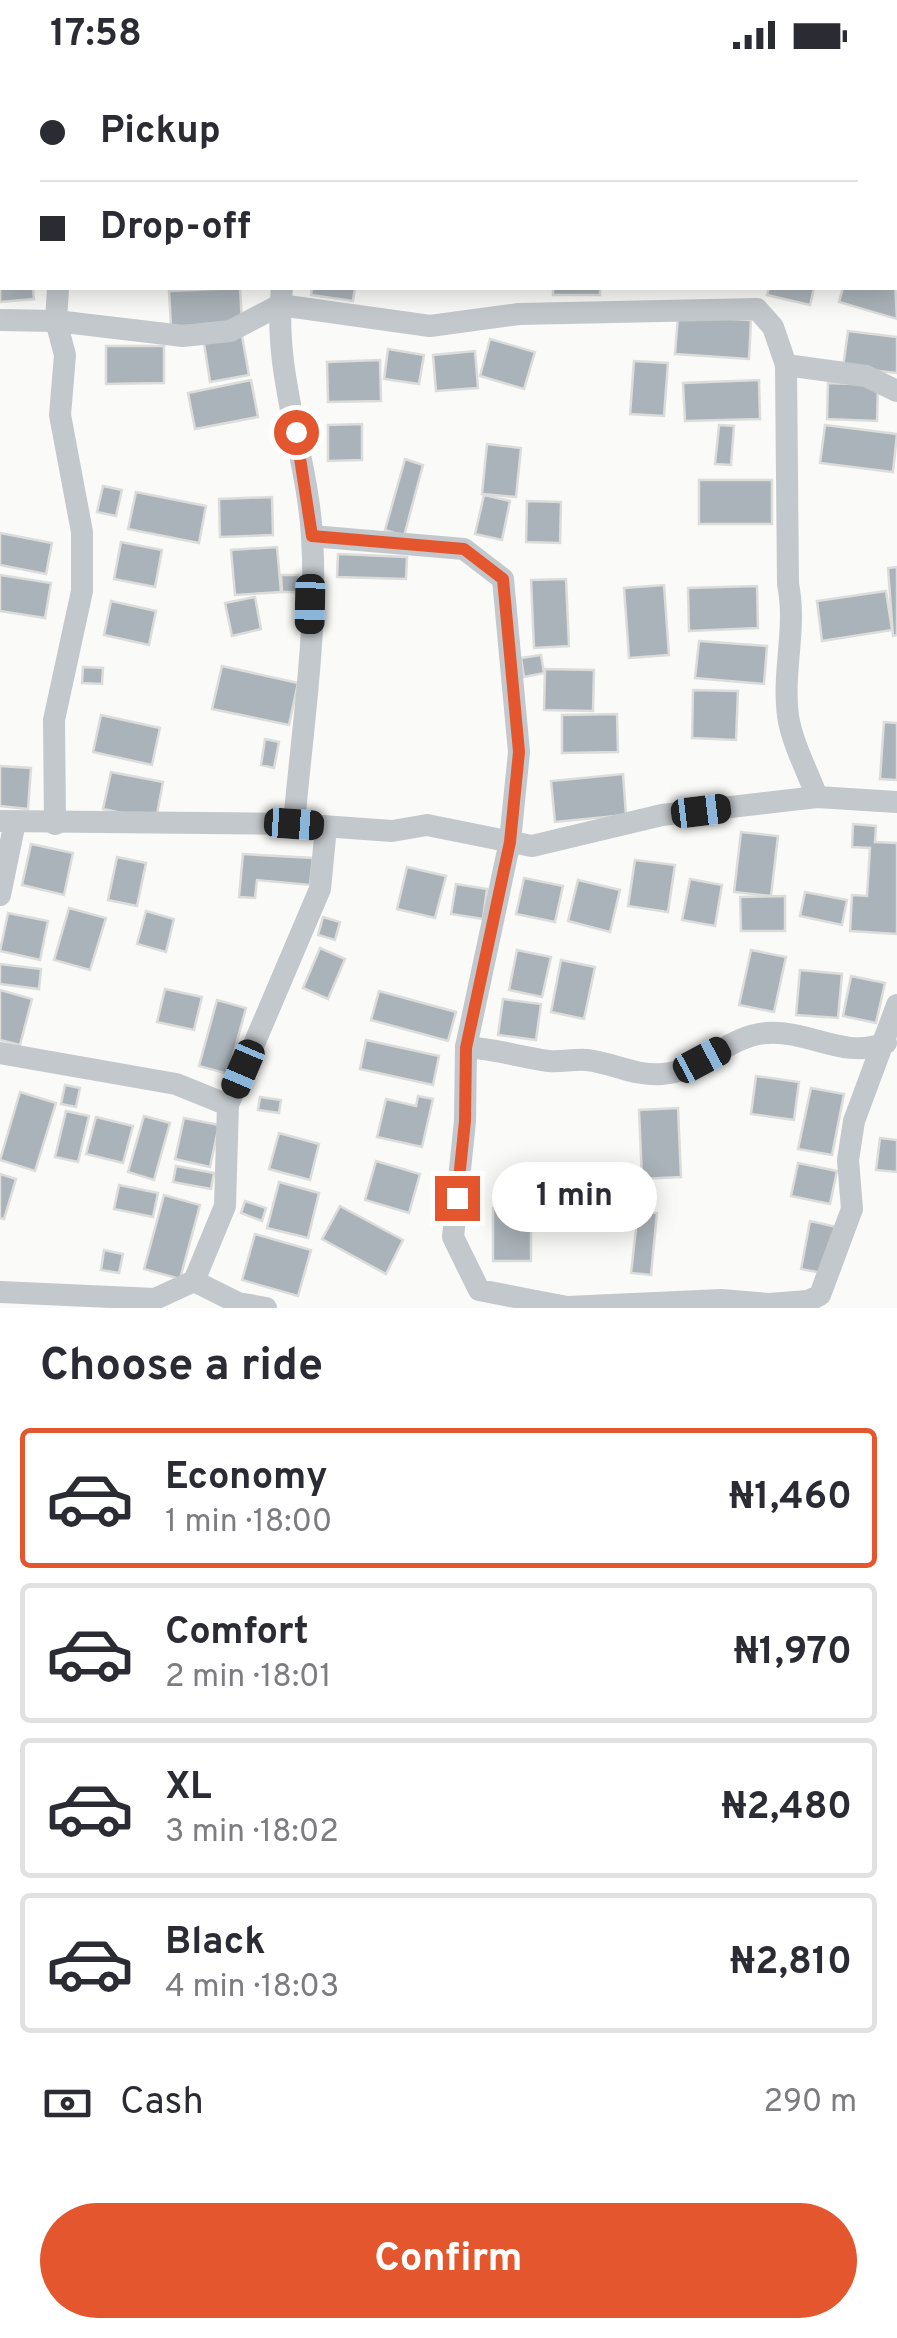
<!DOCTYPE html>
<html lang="en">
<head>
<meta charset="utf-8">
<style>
	body { margin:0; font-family:Overpass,sans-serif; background:#f2f2f3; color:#2b2b33; height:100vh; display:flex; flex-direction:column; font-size:38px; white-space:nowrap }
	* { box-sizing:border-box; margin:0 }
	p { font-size:32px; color:#7c7c81 }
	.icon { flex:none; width:55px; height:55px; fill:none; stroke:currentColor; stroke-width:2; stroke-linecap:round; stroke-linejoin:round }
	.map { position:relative; height:1238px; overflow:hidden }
	.side { display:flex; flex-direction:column; background:#fff; flex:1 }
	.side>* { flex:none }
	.banner { position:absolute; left:0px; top:0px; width:898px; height:220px; box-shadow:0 5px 25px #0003; display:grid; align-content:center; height:220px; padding:0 40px; background:#fff }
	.end { position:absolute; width:45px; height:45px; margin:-22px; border:12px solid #e4572e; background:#fff; box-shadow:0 0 0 5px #fff }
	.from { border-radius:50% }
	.bubble { position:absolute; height:70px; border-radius:35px; background:#fff; box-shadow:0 5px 25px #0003; font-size:32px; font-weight:700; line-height:70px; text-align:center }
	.car { position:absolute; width:30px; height:60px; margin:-30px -15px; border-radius:12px; box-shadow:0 0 8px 2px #0007; background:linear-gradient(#222 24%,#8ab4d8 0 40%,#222 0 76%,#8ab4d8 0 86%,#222 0) }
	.banner b { display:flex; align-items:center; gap:35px; height:95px; font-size:38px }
	.banner b+b { border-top:2px solid #e1e1e2 }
	.banner i { width:25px; height:25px; background:#2b2b33 }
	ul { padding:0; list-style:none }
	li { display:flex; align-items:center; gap:30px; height:140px; margin:0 20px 15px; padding:0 20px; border:5px solid #e1e1e2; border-radius:10px }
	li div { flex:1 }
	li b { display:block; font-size:38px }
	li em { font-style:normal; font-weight:700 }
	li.selected { border-color:#e4572e }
	li>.icon { width:90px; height:90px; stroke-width:1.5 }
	h2 { padding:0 40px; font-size:45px; line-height:120px }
	.pay { display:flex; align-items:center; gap:25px; height:110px; padding:0 40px; font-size:38px }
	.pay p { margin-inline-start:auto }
	.primary-button { display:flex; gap:20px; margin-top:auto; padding:20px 40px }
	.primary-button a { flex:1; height:115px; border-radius:60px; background:#e4572e; color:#fff; font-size:40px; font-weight:700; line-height:115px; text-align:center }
	.status { display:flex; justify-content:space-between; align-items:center; height:70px; padding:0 50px; background:#fff; direction:ltr }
	.status svg { height:28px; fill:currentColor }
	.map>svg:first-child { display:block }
	.building { fill:#aab3b9; stroke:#dcdcda; stroke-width:2.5 }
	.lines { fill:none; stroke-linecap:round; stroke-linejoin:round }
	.street { stroke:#c3c8cc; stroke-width:22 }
	.route { stroke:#e4572e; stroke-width:12 }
</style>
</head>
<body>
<div class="status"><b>17:58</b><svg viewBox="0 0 49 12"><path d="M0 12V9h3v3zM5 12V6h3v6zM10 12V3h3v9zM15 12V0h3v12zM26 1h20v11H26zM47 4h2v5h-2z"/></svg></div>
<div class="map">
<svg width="897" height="1238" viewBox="0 0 897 1238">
	<rect width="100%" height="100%" fill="#fafaf8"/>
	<!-- building -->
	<g class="building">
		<polygon points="0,165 2,218 33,218 34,229 0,232"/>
		<polygon points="895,211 897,249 839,232 843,218 895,218"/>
		<polygon points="240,218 242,252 171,257 169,221"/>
		<polygon points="312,218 355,218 353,231 311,225"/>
		<rect x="553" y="218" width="47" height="7"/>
		<polygon points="769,218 814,218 810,235 767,225"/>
		<polygon points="678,246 751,250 749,289 675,284"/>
		<polygon points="848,261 897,267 897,303 843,297"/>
		<polygon points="242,266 249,305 210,312 204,273"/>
		<polygon points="490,269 535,282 524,319 480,306"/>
		<polygon points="106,276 164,276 164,313 106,314"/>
		<polygon points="388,279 424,285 419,314 384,309"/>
		<polygon points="475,281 478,318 436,321 433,285"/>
		<polygon points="380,290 381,331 328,332 327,292"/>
		<polygon points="634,291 668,293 664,346 630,344"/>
		<polygon points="251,310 258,347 195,359 188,323"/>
		<polygon points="759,310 760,349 685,351 683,313"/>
		<polygon points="828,313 878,315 877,351 827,349"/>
		<polygon points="362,354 362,390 328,391 328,355"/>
		<polygon points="719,355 734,356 731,395 715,394"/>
		<polygon points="825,355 897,364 893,402 820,393"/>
		<polygon points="487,374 521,378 516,427 482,424"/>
		<polygon points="405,389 423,395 404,466 385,460"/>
		<rect x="699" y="410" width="73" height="44"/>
		<polygon points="103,416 122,420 116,446 97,442"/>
		<polygon points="136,422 206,436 199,473 128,459"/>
		<polygon points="484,425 510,431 502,470 475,464"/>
		<polygon points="272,427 273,465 220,467 219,429"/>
		<polygon points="527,431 561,432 560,473 526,472"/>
		<polygon points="0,463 52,473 46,504 0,495"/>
		<polygon points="121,472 162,480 155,517 114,509"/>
		<polygon points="277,477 281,522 235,525 231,480"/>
		<polygon points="338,484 407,487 406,509 337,507"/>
		<polygon points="897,497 897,565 893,566 888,498"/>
		<polygon points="0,505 51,513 45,548 0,541"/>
		<polygon points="281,505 299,505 299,522 282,522"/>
		<polygon points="566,509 569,576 534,578 531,510"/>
		<polygon points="664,515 669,585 629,588 624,518"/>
		<polygon points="757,516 758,558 689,561 688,518"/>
		<polygon points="886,521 892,560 822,571 817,531"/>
		<polygon points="255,527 261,559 232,566 225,533"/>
		<polygon points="111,531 156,541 149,575 104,565"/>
		<polygon points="699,571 767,576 764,614 695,608"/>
		<polygon points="541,585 544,603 524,607 521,588"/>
		<polygon points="222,596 298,613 289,655 212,639"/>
		<polygon points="83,597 103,598 102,614 82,613"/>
		<polygon points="545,599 594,600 593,641 544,640"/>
		<polygon points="693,620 738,621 736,670 692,668"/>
		<polygon points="617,644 618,682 562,683 562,645"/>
		<polygon points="101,645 160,658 152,695 93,682"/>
		<polygon points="884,652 897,653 897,710 880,709"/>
		<polygon points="265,669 279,672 274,698 261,695"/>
		<polygon points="0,696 31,698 28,739 0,736"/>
		<polygon points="111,702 163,712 156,750 103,739"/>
		<polygon points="623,704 626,745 555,752 551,711"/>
		<polygon points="853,754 876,756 875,772 897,773 897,864 850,861 852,825 867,826 870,778 852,777"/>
		<polygon points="741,762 778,766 771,826 734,822"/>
		<polygon points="31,774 73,783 64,825 22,815"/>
		<polygon points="243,784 313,788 310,815 257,810 255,828 239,827"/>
		<polygon points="117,787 146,793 137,836 108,830"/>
		<polygon points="635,790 675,795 668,842 628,836"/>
		<polygon points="407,797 446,806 435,848 397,839"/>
		<polygon points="524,808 563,816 555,852 516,844"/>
		<polygon points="690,809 722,815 715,856 682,850"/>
		<polygon points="578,810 620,820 610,862 568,851"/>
		<polygon points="456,814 487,819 483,849 451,844"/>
		<polygon points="805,822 847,830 842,855 800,846"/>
		<polygon points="785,826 785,861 741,861 740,827"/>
		<polygon points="69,838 106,848 90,900 54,890"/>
		<polygon points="146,841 174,849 166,882 137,874"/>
		<polygon points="8,843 48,851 40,890 0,881"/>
		<polygon points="323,847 340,852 335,870 318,865"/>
		<polygon points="320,878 345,889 328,929 303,918"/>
		<polygon points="517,880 551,887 542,927 509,920"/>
		<polygon points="751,880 786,887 774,942 739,935"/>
		<polygon points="561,890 595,897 584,949 551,942"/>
		<polygon points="0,894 41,899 39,919 0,914"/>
		<polygon points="800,900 842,904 838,948 796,945"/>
		<polygon points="851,906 885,913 876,953 843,946"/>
		<polygon points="165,919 202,927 194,960 157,952"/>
		<polygon points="0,920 32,929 20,975 0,970"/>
		<polygon points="379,921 456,942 448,971 371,950"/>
		<polygon points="503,929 541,934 536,970 498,965"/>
		<polygon points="217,930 246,938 228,1004 199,996"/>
		<polygon points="366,970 439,986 433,1015 360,999"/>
		<polygon points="756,1006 799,1012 794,1050 751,1044"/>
		<polygon points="65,1015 80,1018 76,1037 61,1034"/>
		<polygon points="811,1018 844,1024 832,1085 798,1079"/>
		<polygon points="20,1022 56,1033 35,1101 0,1090"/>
		<polygon points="418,1026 433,1029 422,1077 377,1067 386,1029 416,1036"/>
		<polygon points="260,1027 281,1030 279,1043 258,1040"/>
		<polygon points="678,1038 681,1107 642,1109 639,1040"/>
		<polygon points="66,1041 89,1046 78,1092 55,1087"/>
		<polygon points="144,1046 170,1053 154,1110 128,1102"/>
		<polygon points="96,1047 133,1056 123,1093 86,1084"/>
		<polygon points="184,1048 219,1055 210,1097 175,1089"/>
		<polygon points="279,1063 319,1074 310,1110 269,1099"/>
		<polygon points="880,1068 897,1070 897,1102 876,1100"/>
		<polygon points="376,1091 420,1104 409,1143 365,1130"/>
		<polygon points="798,1093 837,1101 830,1134 791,1126"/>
		<polygon points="176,1096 214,1103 211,1119 173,1112"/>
		<polygon points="0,1104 16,1109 4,1149 0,1148"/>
		<polygon points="279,1112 319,1123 308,1168 267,1158"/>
		<polygon points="119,1115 158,1123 153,1147 114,1139"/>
		<polygon points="164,1125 200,1135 180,1209 144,1199"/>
		<polygon points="245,1131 266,1138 262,1151 241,1143"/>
		<polygon points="340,1136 403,1170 386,1204 322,1169"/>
		<rect x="493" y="1138" width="38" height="53"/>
		<polygon points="638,1141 657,1143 651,1205 631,1203"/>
		<polygon points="810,1151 837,1157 827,1204 801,1199"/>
		<polygon points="255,1164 311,1180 298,1226 242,1210"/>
		<polygon points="104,1180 123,1184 119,1203 101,1200"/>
	</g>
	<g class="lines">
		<!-- street -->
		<g class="street">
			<polyline points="74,2 75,0"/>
			<polyline points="0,50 2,50"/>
			<path d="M282,218C272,301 307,383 312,466C318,561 302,660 294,754"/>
			<path d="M0,250L56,251L183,266L230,261L280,235L430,256L519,244L757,239L773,257L786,295L788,514C797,558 782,602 788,646C792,673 808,702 817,727"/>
			<polyline points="786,295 866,306 897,321"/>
			<polyline points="312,466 464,479 503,509 519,682 510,771 466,977 465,1051 453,1167 479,1220 567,1237 721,1230 769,1234 808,1231 820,1225 852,1139 848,1090 854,1051 897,935"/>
			<polyline points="0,751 294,754 392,761 427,755 532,776 662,745 817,727 897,732"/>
			<polyline points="55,754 54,650 82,521 82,462 60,345 65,285 56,251 58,218"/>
			<polyline points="0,825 15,752"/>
			<path d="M466,977C495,979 520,987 549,991C561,992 574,989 587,990C613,993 634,1006 662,1004C700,1002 729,965 767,963C810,960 843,990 886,973"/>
			<polyline points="0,983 176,1014 228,1035"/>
			<polyline points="194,1211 238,1233 266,1238"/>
			<polyline points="0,1222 155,1229 194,1211 225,1136 228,1035 320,819 326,757"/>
		</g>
	</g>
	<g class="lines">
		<!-- route -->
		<polyline class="route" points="296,362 312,466 464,479 503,509 519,682 510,772 466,978 465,1051 457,1128"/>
	</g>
</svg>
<i class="end from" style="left:296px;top:362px"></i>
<i class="end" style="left:457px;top:1128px"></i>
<div class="bubble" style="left:492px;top:1092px;width:165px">1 min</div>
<i class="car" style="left:310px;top:534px;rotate:181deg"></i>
<i class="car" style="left:701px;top:741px;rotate:83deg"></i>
<i class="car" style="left:294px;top:754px;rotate:94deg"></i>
<i class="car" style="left:702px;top:990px;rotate:62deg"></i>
<i class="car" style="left:243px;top:999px;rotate:203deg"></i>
<div class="banner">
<b><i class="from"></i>Pickup</b>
<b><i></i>Drop-off</b>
</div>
</div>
<section class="side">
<h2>Choose a ride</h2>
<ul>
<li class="selected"><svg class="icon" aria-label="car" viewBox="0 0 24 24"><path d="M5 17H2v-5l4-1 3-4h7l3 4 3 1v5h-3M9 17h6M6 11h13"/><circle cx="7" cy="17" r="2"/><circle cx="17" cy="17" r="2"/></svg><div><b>Economy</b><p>1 min · 18:00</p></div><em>₦1,460</em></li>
<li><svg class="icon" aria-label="car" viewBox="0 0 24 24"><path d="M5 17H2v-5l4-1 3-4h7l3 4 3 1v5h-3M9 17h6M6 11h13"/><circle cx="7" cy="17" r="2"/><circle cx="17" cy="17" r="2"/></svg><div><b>Comfort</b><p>2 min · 18:01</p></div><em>₦1,970</em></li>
<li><svg class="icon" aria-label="car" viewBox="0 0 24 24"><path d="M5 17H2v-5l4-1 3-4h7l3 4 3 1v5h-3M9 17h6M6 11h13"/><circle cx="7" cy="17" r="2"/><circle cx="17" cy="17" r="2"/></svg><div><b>XL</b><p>3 min · 18:02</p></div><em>₦2,480</em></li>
<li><svg class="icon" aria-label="car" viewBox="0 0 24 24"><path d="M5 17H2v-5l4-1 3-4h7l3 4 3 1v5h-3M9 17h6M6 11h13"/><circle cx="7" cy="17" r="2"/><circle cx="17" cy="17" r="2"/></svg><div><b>Black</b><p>4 min · 18:03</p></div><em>₦2,810</em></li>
</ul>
<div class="pay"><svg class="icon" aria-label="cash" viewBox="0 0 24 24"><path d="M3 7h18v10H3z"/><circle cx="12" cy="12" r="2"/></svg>Cash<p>290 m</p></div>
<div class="primary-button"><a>Confirm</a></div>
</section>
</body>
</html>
